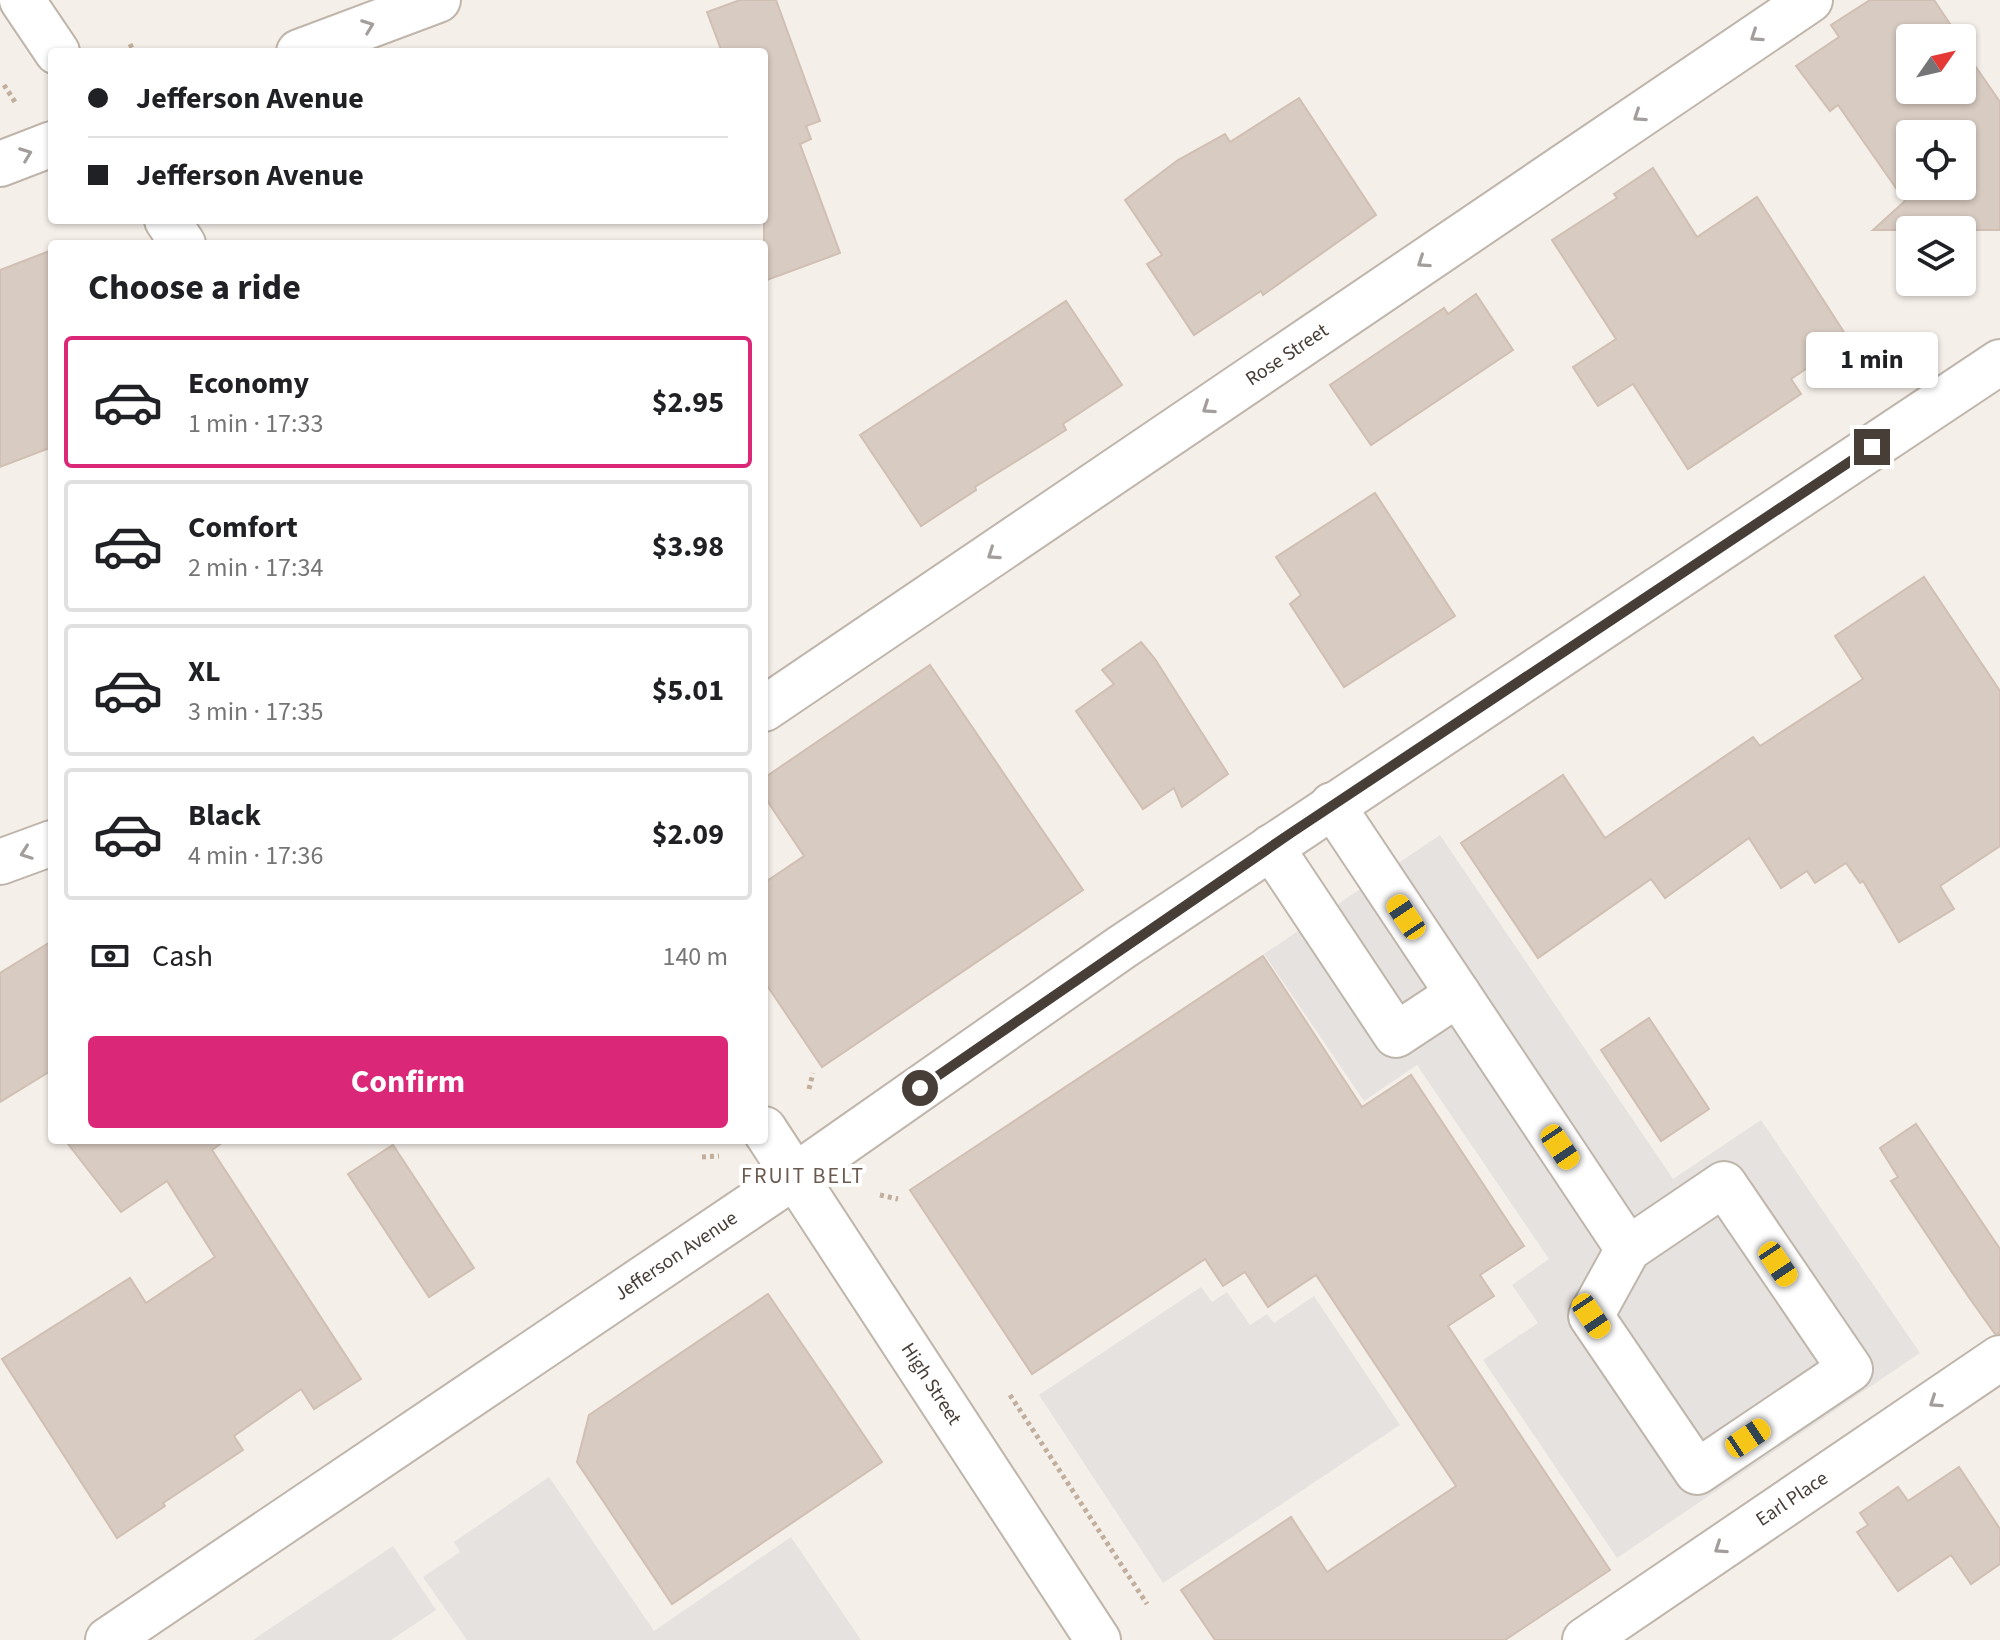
<!DOCTYPE html>
<html lang="en">
<head>
<meta charset="utf-8">
<style>
	body { margin:0; font-family:"Source Sans 3",sans-serif; background:#f6f6f6; color:#202124; height:100vh; display:flex; flex-direction:column; font-size:30px; white-space:nowrap }
	* { box-sizing:border-box; margin:0 }
	p { font-size:26px; color:#757577 }
	.icon { flex:none; width:44px; height:44px; fill:none; stroke:currentColor; stroke-width:2; stroke-linecap:round; stroke-linejoin:round }
	.map { position:relative; flex:1; overflow:hidden }
	.panel { position:absolute; left:48px; top:240px; width:720px; height:904px; display:flex; flex-direction:column; background:#fff; border-radius:8px; box-shadow:0 2px 6px #0004 }
	.panel>* { flex:none }
	.hud { position:absolute; left:48px; top:48px; width:720px; height:176px; border-radius:8px; box-shadow:0 2px 6px #0004; display:grid; align-content:center; height:176px; padding:0 40px; background:#fff }
	.needle { width:52px; rotate:56deg }
	.buttons { position:absolute; left:1896px; top:24px; display:grid; gap:16px }
	.buttons a { display:grid; place-items:center; width:80px; height:80px; border-radius:8px; background:#fff; box-shadow:0 2px 6px #0004; font-size:40px }
	.end { position:absolute; width:36px; height:36px; margin:-18px; border:10px solid #473e37; background:#fff; box-shadow:0 0 0 4px #fff }
	.from { border-radius:50% }
	.bubble { position:absolute; height:56px; border-radius:8px; background:#fff; box-shadow:0 2px 6px #0004; font-size:26px; font-weight:700; line-height:56px; text-align:center }
	.car { position:absolute; width:24px; height:48px; margin:-24px -12px; border-radius:10px; box-shadow:0 0 6px 2px #0007; background:linear-gradient(#f5c518 24%,#345 0 40%,#f5c518 0 76%,#345 0 86%,#f5c518 0) }
	.hud b { display:flex; align-items:center; gap:28px; height:76px; font-size:30px }
	.hud b+b { border-top:2px solid #e0e0e0 }
	.hud i { width:20px; height:20px; background:#202124 }
	ul { padding:0; list-style:none }
	li { display:flex; align-items:center; gap:24px; height:132px; margin:0 16px 12px; padding:0 24px; border:4px solid #e0e0e0; border-radius:8px }
	li div { flex:1 }
	li b { display:block; font-size:30px }
	li em { font-style:normal; font-weight:700 }
	li.current { border-color:#db2777 }
	li>.icon { width:72px; height:72px; stroke-width:1.5 }
	h2 { padding:0 40px; font-size:36px; line-height:96px }
	.pay { display:flex; align-items:center; gap:20px; height:88px; padding:0 40px; font-size:30px }
	.pay p { margin-inline-start:auto }
	.action { display:flex; gap:16px; margin-top:auto; padding:16px 40px }
	.action a { flex:1; height:92px; border-radius:8px; background:#db2777; color:#fff; font-size:32px; font-weight:700; line-height:92px; text-align:center }
	.map>svg:first-child { display:block }
	.parking { fill:#e5e2e0 }
	.building { fill:#d8cbc1; stroke:#d0bfb2; stroke-width:2; fill-rule:evenodd }
	.lines { fill:none; stroke-linecap:round; stroke-linejoin:round }
	.minor-casing { stroke:#bfb5ab; stroke-width:48 }
	.path { stroke:#c1ae9d; stroke-width:5; stroke-dasharray:4 4; stroke-linecap:butt }
	.minor { stroke:#fff; stroke-width:44 }
	.oneway { stroke:#a39e9b }
	.route { stroke:#473e37; stroke-width:10 }
	.labels { text-anchor:middle; dominant-baseline:central; stroke-width:8; stroke-linejoin:round; paint-order:stroke }
	.street-label { font-size:20px; fill:#473e37; stroke:#fff }
	.neighbourhood-label { font-size:22px; letter-spacing:2px; fill:#6a5a4f; stroke:#fff }
</style>
</head>
<body>
<div class="map">
<svg width="2000" height="1640" viewBox="0 0 2000 1640">
	<rect width="100%" height="100%" fill="#f4efe9"/>
	<!-- parking -->
	<g class="parking">
		<polygon points="1440,835 1673,1179 1761,1120 1920,1353 1617,1558 1483,1360 1538,1323 1512,1285 1549,1259 1417,1065 1364,1101 1264,954"/>
		<polygon points="1201,1287 1212,1302 1227,1292 1250,1325 1267,1314 1274,1323 1314,1296 1400,1425 1163,1583 1039,1395"/>
		<polygon points="549,1477 654,1631 791,1537 861,1640 467,1640 423,1577 460,1552 454,1542"/>
		<polygon points="393,1546 436,1610 391,1640 253,1640"/>
	</g>
	<!-- building -->
	<g class="building">
		<polygon points="740,0 776,0 820,121 806,126 811,139 800,144 840,253 764,281 764,52 722,52 707,12"/>
		<path d="M1870,0H1934L1952,27L1949,29L1955,38H1910V90H1962V47L2000,102V230H1873L1905,201L1838,105L1830,111L1796,66L1839,37L1831,25ZM1910,134H1962V186H1910Z"/>
		<polygon points="1299,98 1376,215 1263,295 1261,291 1194,335 1147,264 1162,255 1125,200 1178,160 1225,134 1230,142"/>
		<polygon points="1653,168 1697,237 1757,197 1849,340 1791,379 1801,394 1688,469 1633,384 1598,406 1573,367 1616,339 1552,240 1617,198 1614,194"/>
		<polygon points="52,250 52,447 0,467 0,270"/>
		<polygon points="1476,294 1513,350 1371,445 1330,385 1444,308 1448,314"/>
		<polygon points="1066,301 1122,385 1063,424 1066,430 975,487 976,490 921,526 860,435"/>
		<polygon points="1375,493 1455,616 1344,687 1290,604 1301,595 1276,557"/>
		<polygon points="1924,577 2000,691 2000,846 1940,886 1954,909 1899,942 1863,881 1860,883 1846,863 1815,883 1807,871 1781,888 1749,838 1665,898 1651,879 1538,958 1461,843 1563,775 1605,838 1753,737 1760,746 1863,679 1835,636"/>
		<polygon points="1141,642 1155,659 1228,774 1182,807 1174,788 1143,809 1076,711 1114,684 1102,670"/>
		<polygon points="930,665 1083,890 822,1067 764,981 764,883 804,856 764,796 764,778"/>
		<polygon points="52,941 52,1070 0,1102 0,973"/>
		<polygon points="1263,956 1362,1107 1411,1075 1524,1246 1480,1275 1494,1296 1448,1326 1610,1570 1505,1640 1215,1640 1181,1590 1291,1517 1327,1572 1456,1486 1316,1275 1268,1307 1245,1272 1223,1286 1205,1259 1032,1374 910,1190"/>
		<polygon points="1649,1018 1709,1109 1661,1141 1601,1050"/>
		<polygon points="1916,1124 2000,1249 2000,1333 1995,1334 1968,1296 1891,1181 1898,1177 1880,1148"/>
		<polygon points="65,1140 226,1140 212,1150 361,1379 314,1409 301,1389 234,1436 243,1450 163,1503 165,1506 117,1538 2,1359 130,1278 146,1303 215,1257 167,1181 121,1212"/>
		<polygon points="393,1145 474,1268 429,1297 348,1174"/>
		<polygon points="768,1294 882,1462 672,1604 577,1462 589,1415"/>
		<polygon points="1959,1467 2000,1529 2000,1564 1971,1584 1951,1555 1898,1591 1857,1532 1868,1525 1860,1513 1898,1487 1908,1501"/>
	</g>
	<g class="lines">
		<defs>
			<g id="minor">
				<polyline points="22,0 57,52"/>
				<polyline points="299,52 438,0"/>
				<polyline points="0,164 52,144"/>
				<polyline points="167,220 183,244"/>
				<polyline points="764,709 1810,0"/>
				<polyline points="1332,805 1628,1249 1724,1184 1850,1369 1697,1472 1591,1316 1628,1249"/>
				<polyline points="1271,847 1396,1035 1458,994"/>
				<polyline points="0,862 52,843"/>
				<polyline points="764,1129 1098,1640"/>
				<polyline points="108,1640 795,1176 1122,947 2000,362"/>
				<polyline points="1585,1640 2000,1358"/>
			</g>
		</defs>
		<!-- minor casing -->
		<use href="#minor" class="minor-casing"/>
		<!-- path -->
		<g class="path">
			<polyline points="130,44 134,52"/>
			<polyline points="4,85 17,105"/>
			<polyline points="809,1089 813,1073"/>
			<polyline points="702,1157 719,1156"/>
			<polyline points="880,1195 898,1199"/>
			<polyline points="1010,1395 1147,1604"/>
		</g>
		<!-- minor -->
		<use href="#minor" class="minor"/>
	</g>
	<!-- one-way arrows -->
	<defs><path id="oneway-chevron" d="M-2-3.5L2.5 0L-2 3.5" fill="none" stroke-width="1.6" stroke-linecap="round" stroke-linejoin="round" transform="scale(2)"/></defs>
	<g class="oneway">
		<use href="#oneway-chevron" transform="translate(368 26) rotate(-21)"/>
		<use href="#oneway-chevron" transform="translate(1756 36) rotate(146)"/>
		<use href="#oneway-chevron" transform="translate(1639 116) rotate(146)"/>
		<use href="#oneway-chevron" transform="translate(26 154) rotate(-21)"/>
		<use href="#oneway-chevron" transform="translate(1423 262) rotate(146)"/>
		<use href="#oneway-chevron" transform="translate(1208 408) rotate(146)"/>
		<use href="#oneway-chevron" transform="translate(993 554) rotate(146)"/>
		<use href="#oneway-chevron" transform="translate(26 853) rotate(160)"/>
		<use href="#oneway-chevron" transform="translate(1935 1402) rotate(146)"/>
		<use href="#oneway-chevron" transform="translate(1720 1548) rotate(146)"/>
	</g>
	<g class="lines">
		<!-- route -->
		<polyline class="route" points="920,1088 1291,833 1872,447"/>
	</g>
	<g class="labels">
		<!-- street labels -->
		<g class="street-label">
			<text transform="translate(1287 355) rotate(-34)">Rose Street</text>
			<text transform="translate(676 1256) rotate(-34)">Jefferson Avenue</text>
			<text transform="translate(931 1384) rotate(57)">High Street</text>
			<text transform="translate(1792 1499) rotate(-34)">Earl Place</text>
		</g>
		<!-- neighbourhood labels -->
		<g class="neighbourhood-label">
			<text x="803" y="1176">FRUIT BELT</text>
		</g>
	</g>
</svg>
<div class="buttons">
<a><svg class="needle" viewBox="-14 -14 28 28"><path d="M0-13l5 13h-10z" fill="#e53935"/><path d="M0 13l5-13h-10z" fill="#757577"/></svg></a>
<a><svg class="icon" aria-label="locate" viewBox="0 0 24 24"><circle cx="12" cy="12" r="6"/><path d="M12 2v4M12 18v4M2 12h4M18 12h4"/></svg></a>
<a><svg class="icon" aria-label="layers" viewBox="0 0 24 24"><path d="M12 4l9 5-9 5-9-5zM3 14l9 5 9-5"/></svg></a>
</div>
<i class="end from" style="left:920px;top:1088px"></i>
<i class="end" style="left:1872px;top:447px"></i>
<div class="bubble" style="left:1806px;top:332px;width:132px">1 min</div>
<i class="car" style="left:1406px;top:917px;rotate:326deg"></i>
<i class="car" style="left:1560px;top:1147px;rotate:146deg"></i>
<i class="car" style="left:1778px;top:1264px;rotate:146deg"></i>
<i class="car" style="left:1591px;top:1316px;rotate:146deg"></i>
<i class="car" style="left:1748px;top:1438px;rotate:56deg"></i>
<div class="hud">
<b><i class="from"></i>Jefferson Avenue</b>
<b><i></i>Jefferson Avenue</b>
</div>
<section class="panel">
<h2>Choose a ride</h2>
<ul>
<li class="current"><svg class="icon" aria-label="car" viewBox="0 0 24 24"><path d="M5 17H2v-5l4-1 3-4h7l3 4 3 1v5h-3M9 17h6M6 11h13"/><circle cx="7" cy="17" r="2"/><circle cx="17" cy="17" r="2"/></svg><div><b>Economy</b><p>1 min · 17:33</p></div><em>$2.95</em></li>
<li><svg class="icon" aria-label="car" viewBox="0 0 24 24"><path d="M5 17H2v-5l4-1 3-4h7l3 4 3 1v5h-3M9 17h6M6 11h13"/><circle cx="7" cy="17" r="2"/><circle cx="17" cy="17" r="2"/></svg><div><b>Comfort</b><p>2 min · 17:34</p></div><em>$3.98</em></li>
<li><svg class="icon" aria-label="car" viewBox="0 0 24 24"><path d="M5 17H2v-5l4-1 3-4h7l3 4 3 1v5h-3M9 17h6M6 11h13"/><circle cx="7" cy="17" r="2"/><circle cx="17" cy="17" r="2"/></svg><div><b>XL</b><p>3 min · 17:35</p></div><em>$5.01</em></li>
<li><svg class="icon" aria-label="car" viewBox="0 0 24 24"><path d="M5 17H2v-5l4-1 3-4h7l3 4 3 1v5h-3M9 17h6M6 11h13"/><circle cx="7" cy="17" r="2"/><circle cx="17" cy="17" r="2"/></svg><div><b>Black</b><p>4 min · 17:36</p></div><em>$2.09</em></li>
</ul>
<div class="pay"><svg class="icon" aria-label="cash" viewBox="0 0 24 24"><path d="M3 7h18v10H3z"/><circle cx="12" cy="12" r="2"/></svg>Cash<p>140 m</p></div>
<div class="action"><a>Confirm</a></div>
</section>
</div>
</body>
</html>
